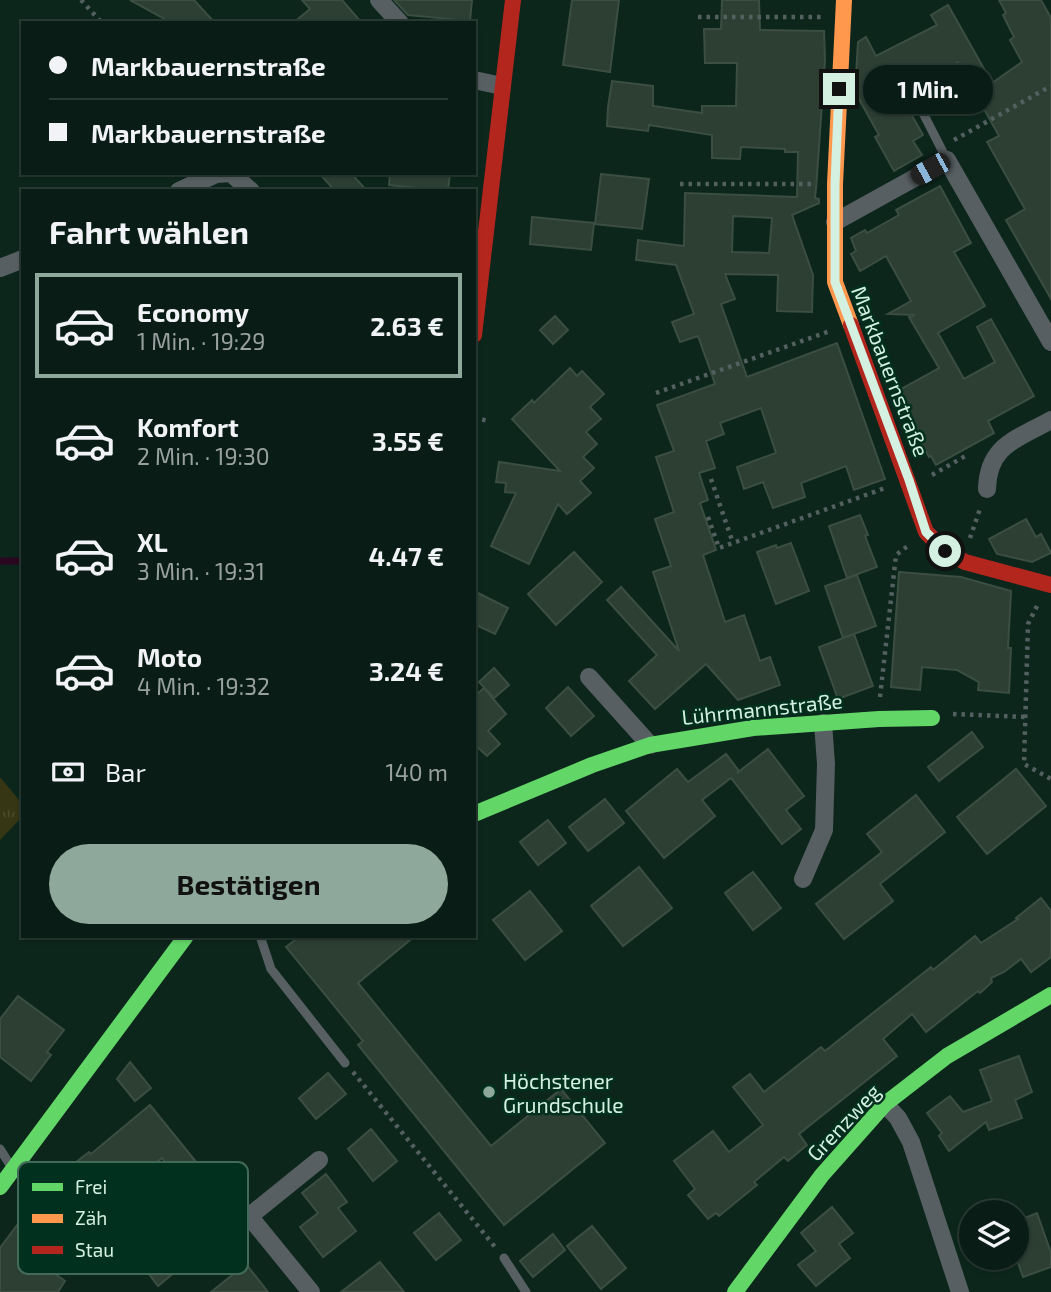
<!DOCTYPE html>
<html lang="de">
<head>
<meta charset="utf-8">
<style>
	body { margin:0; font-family:"Exo 2",sans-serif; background:#12251e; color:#f1f3f6; height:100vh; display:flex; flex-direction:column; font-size:26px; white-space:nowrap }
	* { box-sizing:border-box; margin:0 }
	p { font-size:23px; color:#99a1a0 }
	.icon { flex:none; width:38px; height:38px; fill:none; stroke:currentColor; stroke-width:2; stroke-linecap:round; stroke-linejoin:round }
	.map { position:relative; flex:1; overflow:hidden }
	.drawer { position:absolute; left:21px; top:189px; width:455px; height:749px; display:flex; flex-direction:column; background:#091c15; border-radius:0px; box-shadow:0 2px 5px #0004,0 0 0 2px #293a34 }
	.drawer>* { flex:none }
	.hud { position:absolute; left:21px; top:21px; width:455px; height:154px; border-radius:0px; box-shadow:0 2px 5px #0004,0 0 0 2px #293a34; display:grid; align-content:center; height:154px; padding:0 28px; background:#091c15 }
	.fabs { position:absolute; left:959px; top:1200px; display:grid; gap:14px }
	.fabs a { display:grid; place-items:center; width:70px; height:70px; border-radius:50%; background:#091c15; box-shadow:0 2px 5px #0004,0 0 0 2px #293a34; font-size:35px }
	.end { position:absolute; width:32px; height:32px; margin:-16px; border:9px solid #d4f0e0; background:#111; box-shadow:0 0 0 4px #111 }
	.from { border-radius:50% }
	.bubble { position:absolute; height:49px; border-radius:24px; background:#091c15; box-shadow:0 2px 5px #0004,0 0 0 2px #293a34; font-size:23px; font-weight:700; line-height:49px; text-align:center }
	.car { position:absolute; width:21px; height:42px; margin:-21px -10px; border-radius:9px; box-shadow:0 0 5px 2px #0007; background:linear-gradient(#222 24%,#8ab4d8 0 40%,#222 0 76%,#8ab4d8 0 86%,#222 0) }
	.hud b { display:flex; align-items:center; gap:24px; height:66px; font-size:26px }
	.hud b+b { border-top:2px solid #293a34 }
	.hud i { width:18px; height:18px; background:#f1f3f6 }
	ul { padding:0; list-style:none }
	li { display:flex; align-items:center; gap:21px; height:105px; margin:0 14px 10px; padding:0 14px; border:4px solid transparent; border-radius:0px }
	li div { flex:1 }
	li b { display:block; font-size:26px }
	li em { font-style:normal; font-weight:700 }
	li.selected { border-color:#8ea99b }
	li>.icon { width:63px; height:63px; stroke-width:1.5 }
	h2 { padding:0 28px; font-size:32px; line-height:84px }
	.pay { display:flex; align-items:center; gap:18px; height:77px; padding:0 28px; font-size:26px }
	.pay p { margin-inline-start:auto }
	.action { display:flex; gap:14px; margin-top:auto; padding:14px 28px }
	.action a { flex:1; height:80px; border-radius:42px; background:#8ea99b; color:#111; font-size:28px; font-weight:700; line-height:80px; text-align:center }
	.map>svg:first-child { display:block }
	.grass { fill:url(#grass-tufts) }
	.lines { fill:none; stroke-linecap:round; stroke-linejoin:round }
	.stream { stroke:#2b0621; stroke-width:7 }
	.building { fill:#2d3f33; stroke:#3b4e41; stroke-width:2; fill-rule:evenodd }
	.path { stroke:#54605f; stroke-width:4.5; stroke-dasharray:3.5 5; stroke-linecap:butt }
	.lane { stroke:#575f62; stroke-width:9 }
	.street { stroke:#575f62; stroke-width:18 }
	.fast { stroke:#63d668; stroke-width:16 }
	.slow { stroke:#ff974d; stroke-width:16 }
	.jam { stroke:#b3261e; stroke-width:16 }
	.route { stroke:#d4f0e0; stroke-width:9 }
	.poi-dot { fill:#8ea99b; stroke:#02301e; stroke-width:2.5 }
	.labels { text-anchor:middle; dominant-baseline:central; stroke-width:5; stroke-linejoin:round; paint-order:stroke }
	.street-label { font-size:21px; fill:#d4f0e0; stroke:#02301e }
	.poi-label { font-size:21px; fill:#d4f0e0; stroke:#02301e; text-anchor:start }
	.key { fill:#02301e; stroke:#416a58; stroke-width:2 }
	.key-label { font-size:19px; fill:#d4f0e0 }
</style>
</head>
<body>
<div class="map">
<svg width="1051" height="1292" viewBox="0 0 1051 1292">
	<defs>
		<pattern id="grass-tufts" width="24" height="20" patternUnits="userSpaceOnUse" patternTransform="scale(1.75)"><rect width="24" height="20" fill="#363514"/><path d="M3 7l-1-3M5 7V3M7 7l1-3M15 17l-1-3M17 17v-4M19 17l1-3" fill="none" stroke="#49492b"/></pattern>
	</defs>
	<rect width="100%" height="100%" fill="#0c261c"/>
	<!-- grass -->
	<polygon class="grass" points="0,777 23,805 23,816 0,840"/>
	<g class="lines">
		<!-- stream -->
		<polyline class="stream" points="0,561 23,561"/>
	</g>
	<!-- building -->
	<g class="building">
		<polygon points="130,0 194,0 215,23 168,23 163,18"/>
		<polygon points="302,0 342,0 362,23 293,23 310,9"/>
		<polygon points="394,0 472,0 470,21 408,15"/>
		<polygon points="572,0 619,0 610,72 563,65"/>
		<path d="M722,0H759L760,30L824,31L825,60L816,190V188L815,198L819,199V203L792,215L813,275L812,312L777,311L778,275L725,274L735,299L721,304L747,377L837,343L885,479L854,490L846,466L801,483L805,497L773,508L763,482L744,489L737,467L776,453L761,408L720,423L724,434L706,441L715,468L699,473L708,500L700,503L716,550L703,555L725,622L744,615L760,661L770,657L780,685L738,700L706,664L655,709L629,681L657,655L607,600L621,587L679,651L653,572L671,566L655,519L674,512L656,457L674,451L657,405L715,384L698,336L680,342L672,322L694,314L676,265L636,260L638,240L684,246L685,193L797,197L798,152H785V149L741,147L740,159L712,158V135L649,125L648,131L607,126L608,107L612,81L653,86V106L702,113V106H736L737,63H705L704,29H721ZM733,216L772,218L769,253L732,252Z"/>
		<polygon points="999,0 1041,0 1051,18 1051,299 1006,220 1025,209 987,142 999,136 958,62 899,93 923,135 913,141 922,155 894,171 875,137 879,135 855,92 858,42 866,37 876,56 937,25 931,15 948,5 992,83 1022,62 1010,40 1014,37 1003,15 1006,13"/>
		<polygon points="319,173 351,173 367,191 335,191"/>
		<polygon points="390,173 450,173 448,191 389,185"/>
		<polygon points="601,174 649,179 642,229 595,224"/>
		<polygon points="940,186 971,243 954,252 985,306 938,333 964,379 995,362 977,327 991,319 1034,396 988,421 994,433 936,465 931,456 929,457 894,393 939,368 909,317 915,315 888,314 911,301 886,256 860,271 851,254 856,251 851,238 865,230 867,233 899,215 896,210"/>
		<polygon points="532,217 594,223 591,250 530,244"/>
		<polygon points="555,316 568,330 553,344 540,330"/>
		<polygon points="570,368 577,376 582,371 604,394 590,407 601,419 586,432 597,444 583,457 594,468 580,481 591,493 567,514 558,504 529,564 491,546 516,493 505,492 506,483 496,482 499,462 560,471 512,419 532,400 534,403"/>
		<polygon points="860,515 868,535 865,536 877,567 847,578 829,526"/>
		<polygon points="1026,519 1036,537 1041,534 1051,553 1032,562 997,554 989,539"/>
		<polygon points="791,543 809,591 776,604 757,552 776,545 777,548"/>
		<polygon points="574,552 602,582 556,625 528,594"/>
		<polygon points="899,572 961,577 1011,591 1008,648 1011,648 1009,693 978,690 979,682 957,670 922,667 920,690 891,687"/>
		<polygon points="857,575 876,626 843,638 825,586"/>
		<polygon points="474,591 508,608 495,634 474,624"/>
		<polygon points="854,634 873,686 838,699 819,647"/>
		<polygon points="494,668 509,685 494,698 479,682"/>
		<polygon points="568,687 594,716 571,736 546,708"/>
		<polygon points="484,688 506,714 488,731 500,744 487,756 474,744 474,697"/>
		<polygon points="972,732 983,747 939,781 928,767"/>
		<polygon points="768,749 804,796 786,810 801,829 782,844 731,778 702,800 715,816 664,858 626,811 677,769 688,782 726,754 739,771 737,773"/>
		<polygon points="1016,769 1046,806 987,854 957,817"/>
		<polygon points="916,795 945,832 880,884 893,901 844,939 816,904 882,852 867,834"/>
		<polygon points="605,799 624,823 588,851 569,827"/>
		<polygon points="548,820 566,843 538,865 520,842"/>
		<polygon points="639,867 672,908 623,946 591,906"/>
		<polygon points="753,872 781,908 753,930 725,893"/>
		<polygon points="530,891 562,931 525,960 493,920"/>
		<polygon points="1041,898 1051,911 1051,957 1031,972 1021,959 1004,972 991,978 992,982 980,993 978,991 926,1032 912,1014 883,1039 897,1056 799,1134 807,1145 788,1161 784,1157 754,1182 757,1185 719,1216 716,1213 708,1219 688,1195 695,1189 674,1161 713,1131 729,1152 763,1125 733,1087 750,1074 764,1092 821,1047 825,1051 931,967 933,970 975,936 981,943 1018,919 1016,918"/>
		<polygon points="300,936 415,936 358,983 491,1146 561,1089 605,1143 504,1225 358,1045 363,1041 286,947"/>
		<polygon points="18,996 64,1030 47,1052 51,1055 31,1081 0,1057 0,1019"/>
		<polygon points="1019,1056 1032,1092 1015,1100 1022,1118 989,1130 986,1122 949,1151 939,1136 942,1133 927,1113 950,1096 963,1112 992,1101 980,1070"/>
		<polygon points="130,1062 151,1088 135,1101 117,1079"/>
		<polygon points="328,1073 346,1094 316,1119 299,1098"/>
		<polygon points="150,1105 201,1168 208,1162 221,1179 209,1188 226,1209 200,1230 176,1200 188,1191 162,1158 120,1191 131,1205 99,1230 96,1226 79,1239 51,1204 67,1190 57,1177 89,1152 91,1154"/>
		<polygon points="371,1129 397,1161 373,1181 348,1149"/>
		<polygon points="326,1174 347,1202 338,1208 356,1231 323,1257 300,1227 318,1213 302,1193"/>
		<polygon points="832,1207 853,1233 839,1244 850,1258 816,1286 798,1265 816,1251 801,1233"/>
		<polygon points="439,1213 461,1240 436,1260 414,1233"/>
		<polygon points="1037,1213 1051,1253 1051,1267 1023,1277 1017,1260 1017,1221"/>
		<polygon points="18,1224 51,1249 40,1263 65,1281 58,1292 0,1292 0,1248"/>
		<polygon points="592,1226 626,1268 601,1289 567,1246"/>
		<polygon points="553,1234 565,1250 533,1277 520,1261"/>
		<polygon points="159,1240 181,1267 158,1286 137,1258"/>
		<polygon points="380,1262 404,1292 341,1292"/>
		<polygon points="246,1264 268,1292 211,1292"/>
	</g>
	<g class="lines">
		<!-- path -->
		<g class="path">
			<polyline points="81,0 102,23"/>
			<polyline points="698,17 821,17"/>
			<polyline points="954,140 1051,86"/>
			<polyline points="680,184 813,184"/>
			<polyline points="656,393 830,331"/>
			<polyline points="474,417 488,421"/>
			<polyline points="932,475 967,455"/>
			<polyline points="711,479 733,543"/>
			<polyline points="708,517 719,548 888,487"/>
			<polyline points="970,538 981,506"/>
			<polyline points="1037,606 1028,624 1024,764 1051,779"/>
			<polyline points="880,697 896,555 909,545"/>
			<polyline points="953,714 1025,717"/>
			<polyline points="353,1072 495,1247"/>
		</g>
		<!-- lane -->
		<g class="lane">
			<polyline points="922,111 947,160"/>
			<polyline points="260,936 271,969 345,1063"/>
			<polyline points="0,1149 12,1168"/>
			<polyline points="504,1258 526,1292"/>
		</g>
		<!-- street -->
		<g class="street">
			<polyline points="379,0 400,23"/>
			<polyline points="474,80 502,86"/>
			<polyline points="231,173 251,191"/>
			<polyline points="179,191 216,174 230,173"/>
			<polyline points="835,222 947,160 1051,342"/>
			<polyline points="0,268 23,259"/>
			<path d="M987,489C988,445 1017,439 1051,420"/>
			<polyline points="589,677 650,745"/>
			<polyline points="803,879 824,830 826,764 823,723"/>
			<polyline points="885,1104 898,1118 911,1142 960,1292"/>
			<polyline points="249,1216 311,1292"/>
			<polyline points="194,1261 319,1160"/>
		</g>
		<!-- fast -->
		<g class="fast">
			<polyline points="474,814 592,765 650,745 753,728 879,719 932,718"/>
			<polyline points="0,1187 186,936"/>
			<polyline points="735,1292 822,1175 885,1104 947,1056 1051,995"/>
		</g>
		<!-- slow -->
		<polyline class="slow" points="844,0 835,184 835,282 851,325"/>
		<!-- jam -->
		<g class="jam">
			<polyline points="851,325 926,532 945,551 965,562 1051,585"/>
			<polyline points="474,335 513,0"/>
		</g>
	</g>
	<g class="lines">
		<!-- route -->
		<polyline class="route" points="839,89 835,184 835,282 909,480 926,532 945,551"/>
	</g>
	<!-- markers -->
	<circle class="poi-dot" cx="489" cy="1092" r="7"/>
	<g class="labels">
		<!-- street labels -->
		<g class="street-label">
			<text transform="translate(891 371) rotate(69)">Markbauernstraße</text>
			<text transform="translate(762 708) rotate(-6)">Lührmannstraße</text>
			<text transform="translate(843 1122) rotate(-47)">Grenzweg</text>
		</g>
		<!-- poi labels -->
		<g class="poi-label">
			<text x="503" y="1080">Höchstener<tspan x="503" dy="24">Grundschule</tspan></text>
		</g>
	</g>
	<!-- legend -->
	<rect x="18" y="1162" width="230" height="112" rx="10" class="key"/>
	<rect x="32" y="1183" width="31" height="8" fill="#63d668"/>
	<rect x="32" y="1214" width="31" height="9" fill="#ff974d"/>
	<rect x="32" y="1246" width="31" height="8" fill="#b3261e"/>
	<g class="key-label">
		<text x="75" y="1194">Frei</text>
		<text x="75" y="1225">Zäh</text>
		<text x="75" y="1257">Stau</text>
	</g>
</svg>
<div class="fabs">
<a><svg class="icon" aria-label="layers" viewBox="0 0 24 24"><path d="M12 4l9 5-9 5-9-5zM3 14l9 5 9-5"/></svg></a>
</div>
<i class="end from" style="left:945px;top:551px"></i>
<i class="end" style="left:839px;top:89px"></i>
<div class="bubble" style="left:863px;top:65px;width:130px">1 Min.</div>
<i class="car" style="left:930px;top:169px;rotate:241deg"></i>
<div class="hud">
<b><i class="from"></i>Markbauernstraße</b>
<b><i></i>Markbauernstraße</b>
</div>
<section class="drawer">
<h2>Fahrt wählen</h2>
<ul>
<li class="selected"><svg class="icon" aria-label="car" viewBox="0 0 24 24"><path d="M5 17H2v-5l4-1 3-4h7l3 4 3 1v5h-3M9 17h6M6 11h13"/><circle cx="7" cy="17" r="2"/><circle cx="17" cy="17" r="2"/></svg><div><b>Economy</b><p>1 Min. · 19:29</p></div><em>2.63 €</em></li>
<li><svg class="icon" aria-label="car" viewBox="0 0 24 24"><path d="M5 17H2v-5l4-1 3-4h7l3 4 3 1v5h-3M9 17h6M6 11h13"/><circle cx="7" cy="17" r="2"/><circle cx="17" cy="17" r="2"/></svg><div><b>Komfort</b><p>2 Min. · 19:30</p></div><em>3.55 €</em></li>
<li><svg class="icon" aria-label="car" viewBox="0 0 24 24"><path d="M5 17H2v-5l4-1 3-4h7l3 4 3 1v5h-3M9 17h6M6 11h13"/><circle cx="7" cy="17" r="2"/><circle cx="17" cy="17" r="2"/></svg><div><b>XL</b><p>3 Min. · 19:31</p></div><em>4.47 €</em></li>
<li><svg class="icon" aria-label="car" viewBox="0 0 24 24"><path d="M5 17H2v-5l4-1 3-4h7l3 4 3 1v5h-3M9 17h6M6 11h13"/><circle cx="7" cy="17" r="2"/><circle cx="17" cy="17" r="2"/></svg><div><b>Moto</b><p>4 Min. · 19:32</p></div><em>3.24 €</em></li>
</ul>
<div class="pay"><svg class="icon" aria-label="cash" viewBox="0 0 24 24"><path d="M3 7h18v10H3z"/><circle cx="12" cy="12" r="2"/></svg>Bar<p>140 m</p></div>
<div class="action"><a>Bestätigen</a></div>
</section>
</div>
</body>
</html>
